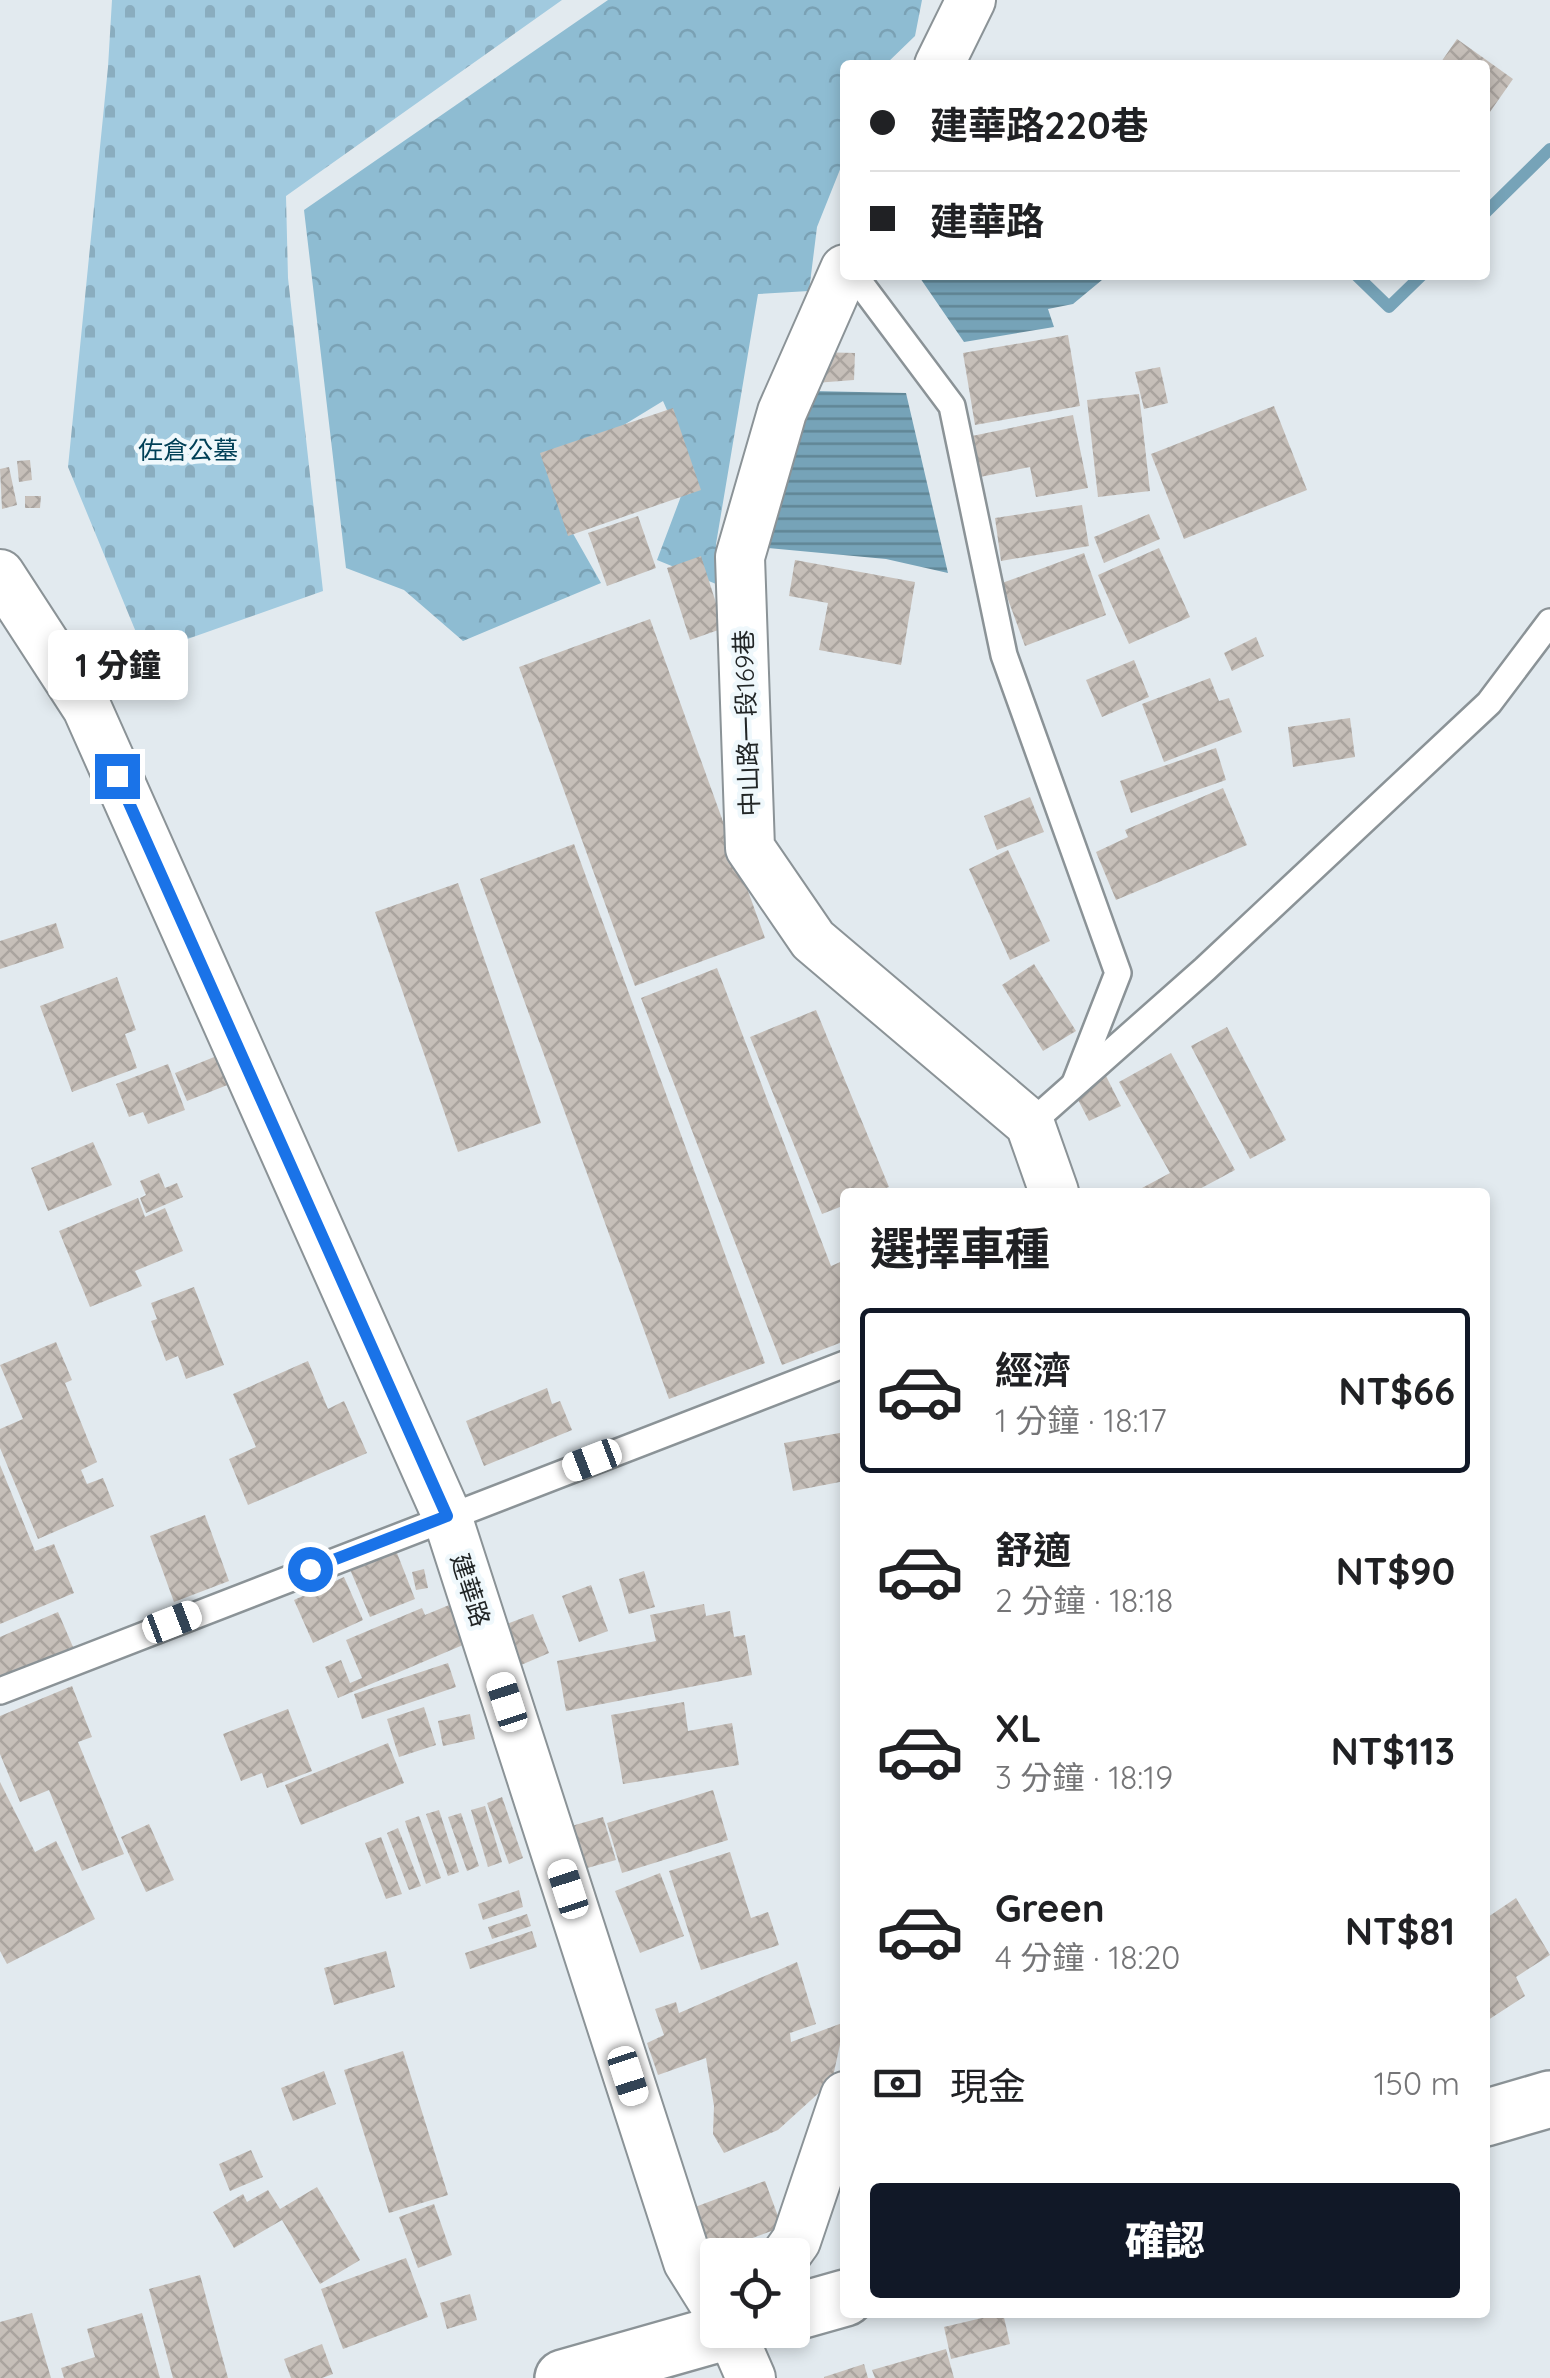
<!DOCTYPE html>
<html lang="zh-TW">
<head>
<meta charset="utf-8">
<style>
	body { margin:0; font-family:Quicksand,"Noto Sans TC",sans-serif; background:#f6f6f6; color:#202124; height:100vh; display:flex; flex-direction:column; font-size:38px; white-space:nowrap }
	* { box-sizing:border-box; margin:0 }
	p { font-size:32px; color:#757577 }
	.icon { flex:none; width:55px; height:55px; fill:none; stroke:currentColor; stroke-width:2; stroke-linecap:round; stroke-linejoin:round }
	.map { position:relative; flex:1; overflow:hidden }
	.side { position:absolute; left:840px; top:1188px; width:650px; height:1130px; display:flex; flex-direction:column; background:#fff; border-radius:10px; box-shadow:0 5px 15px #0003 }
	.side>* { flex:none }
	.guide { position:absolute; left:840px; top:60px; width:650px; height:220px; border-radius:10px; box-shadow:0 5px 15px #0003; display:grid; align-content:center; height:220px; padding:0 30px; background:#fff }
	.buttons { position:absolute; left:700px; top:2238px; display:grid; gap:20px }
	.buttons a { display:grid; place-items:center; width:110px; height:110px; border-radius:10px; background:#fff; box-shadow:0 5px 15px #0003; font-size:50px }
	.end { position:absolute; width:45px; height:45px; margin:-22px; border:12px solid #1a73e8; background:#fff; box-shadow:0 0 0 5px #fff }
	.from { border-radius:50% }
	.bubble { position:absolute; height:70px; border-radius:10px; background:#fff; box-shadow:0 5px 15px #0003; font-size:32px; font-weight:800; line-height:70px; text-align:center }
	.car { position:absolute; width:30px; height:60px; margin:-30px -15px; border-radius:12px; box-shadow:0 0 8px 2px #0007; background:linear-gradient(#fff 24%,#345 0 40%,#fff 0 76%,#345 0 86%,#fff 0) }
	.guide b { display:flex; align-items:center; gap:35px; height:95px; font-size:38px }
	.guide b+b { border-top:2px solid #e0e0e0 }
	.guide i { width:25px; height:25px; background:#202124 }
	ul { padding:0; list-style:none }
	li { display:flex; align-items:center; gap:30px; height:165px; margin:0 20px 15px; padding:0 10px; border:5px solid transparent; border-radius:10px }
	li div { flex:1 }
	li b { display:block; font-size:38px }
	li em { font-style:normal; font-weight:800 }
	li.on { border-color:#111827 }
	li>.icon { width:90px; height:90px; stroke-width:1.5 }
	h2 { padding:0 30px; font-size:45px; line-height:120px }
	.pay { display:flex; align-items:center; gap:25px; height:110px; padding:0 30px; font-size:38px }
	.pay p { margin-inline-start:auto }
	.button { display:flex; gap:20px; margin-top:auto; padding:20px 30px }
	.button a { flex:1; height:115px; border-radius:10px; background:#111827; color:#fff; font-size:40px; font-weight:800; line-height:115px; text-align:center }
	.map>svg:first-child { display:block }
	.forest { fill:url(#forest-crowns) }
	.cemetery { fill:url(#cemetery-stones) }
	.water { fill:url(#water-rules) }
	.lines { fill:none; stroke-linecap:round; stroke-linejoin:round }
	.stream { stroke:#76a3b8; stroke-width:12 }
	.building { fill:url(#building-cross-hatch) }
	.lane-casing { stroke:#8b9397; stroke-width:30 }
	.street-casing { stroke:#8b9397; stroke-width:52 }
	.secondary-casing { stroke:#8b9397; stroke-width:60 }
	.lane { stroke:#fff; stroke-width:25 }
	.street { stroke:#fff; stroke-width:48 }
	.secondary { stroke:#fff; stroke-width:55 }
	.route { stroke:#1a73e8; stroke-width:12 }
	.labels { text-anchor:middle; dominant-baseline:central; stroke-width:9; stroke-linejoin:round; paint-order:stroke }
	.park-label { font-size:25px; fill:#004057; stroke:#eff8fc }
	.street-label { font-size:25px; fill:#212526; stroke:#eff8fc }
</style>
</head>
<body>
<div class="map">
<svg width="1550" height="2378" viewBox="0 0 1550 2378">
	<defs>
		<pattern id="forest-crowns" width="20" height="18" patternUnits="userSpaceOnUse" patternTransform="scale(2.5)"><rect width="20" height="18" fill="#8ebcd2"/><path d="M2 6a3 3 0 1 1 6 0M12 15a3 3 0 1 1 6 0" fill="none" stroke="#7aa1b4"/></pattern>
		<pattern id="cemetery-stones" width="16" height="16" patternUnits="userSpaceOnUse" patternTransform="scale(2.5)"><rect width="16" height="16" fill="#a1cadf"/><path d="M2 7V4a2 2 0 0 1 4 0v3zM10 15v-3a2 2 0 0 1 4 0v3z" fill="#8aadbf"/></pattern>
		<pattern id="water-rules" width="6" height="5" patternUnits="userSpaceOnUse" patternTransform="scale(2.5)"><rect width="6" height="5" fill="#76a3b8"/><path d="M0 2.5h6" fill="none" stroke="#608595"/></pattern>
		<pattern id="building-cross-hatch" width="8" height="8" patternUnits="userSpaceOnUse" patternTransform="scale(2.5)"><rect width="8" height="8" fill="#c6bfb9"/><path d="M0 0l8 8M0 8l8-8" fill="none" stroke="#aaa49f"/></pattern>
	</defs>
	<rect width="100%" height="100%" fill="#e2eaef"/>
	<!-- forest -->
	<polygon class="forest" points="608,0 922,0 915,36 885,65 845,65 845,157 817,227 809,291 758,294 716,544 721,586 657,560 692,467 663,401 573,456 571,530 601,583 463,641 404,590 346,568 304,210"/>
	<!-- cemetery -->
	<polygon class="cemetery" points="112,0 562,0 286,196 288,278 323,591 145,654 68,467 108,67"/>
	<!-- water -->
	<g class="water">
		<polygon points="918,275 1108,275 1073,304 1048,309 1054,327 964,342"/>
		<polygon points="812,391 906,393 948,573 886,559 768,548"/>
	</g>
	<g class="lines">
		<!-- stream -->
		<g class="stream">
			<polyline points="1485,213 1550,149"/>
			<polyline points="1356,275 1389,307 1422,275"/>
		</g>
	</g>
	<!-- building -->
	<g class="building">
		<polygon points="1457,39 1513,79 1485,119 1485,65 1439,65"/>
		<polygon points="1068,335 1080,406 975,425 963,353"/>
		<polygon points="816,352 855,353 854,380 815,383"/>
		<polygon points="1160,367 1168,403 1144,409 1135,372"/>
		<polygon points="1139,394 1150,491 1098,497 1087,400"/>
		<polygon points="1274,406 1307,490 1184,539 1151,454"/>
		<polygon points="673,408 701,490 568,536 540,453"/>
		<polygon points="1073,415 1088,488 1036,497 1030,467 980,477 972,436"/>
		<polygon points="30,460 32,480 19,482 17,461"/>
		<polygon points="9,467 17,505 2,509 0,469"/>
		<polygon points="25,496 41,496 40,508 25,508"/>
		<polygon points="1082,505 1089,546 1001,561 995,518"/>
		<polygon points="1149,514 1160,539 1104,563 1094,537"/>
		<polygon points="638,516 656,568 607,586 588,533"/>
		<polygon points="1159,548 1190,617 1129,644 1098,575"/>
		<polygon points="1084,553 1106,615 1025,646 1002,583"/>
		<polygon points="701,556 724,628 690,640 667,568"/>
		<polygon points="795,560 915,582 901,665 819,650 828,603 789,596"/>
		<polygon points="650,619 765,938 635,986 519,667"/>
		<polygon points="1256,637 1264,656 1232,671 1224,653"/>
		<polygon points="1134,660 1149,697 1102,717 1086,680"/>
		<polygon points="1210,678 1219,701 1229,698 1242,732 1164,762 1142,704"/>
		<polygon points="1350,718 1355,757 1293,767 1288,727"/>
		<polygon points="1216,748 1226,780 1131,813 1120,781"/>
		<polygon points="1223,788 1247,845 1116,900 1096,852 1128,837 1125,830"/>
		<polygon points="1030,797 1044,832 997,850 984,816"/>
		<polygon points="574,844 765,1363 669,1399 480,879"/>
		<polygon points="1008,850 1050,941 1010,960 969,869"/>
		<polygon points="458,883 541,1123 458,1152 375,912"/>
		<polygon points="56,923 64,948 0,969 0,941"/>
		<polygon points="1034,964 1076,1031 1043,1051 1002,985"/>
		<polygon points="717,968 831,1266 845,1260 845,1341 782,1365 641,998"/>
		<polygon points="117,977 136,1030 125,1034 137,1068 72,1092 40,1006"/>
		<polygon points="816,1010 889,1187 875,1192 845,1192 845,1205 822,1214 750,1037"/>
		<polygon points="1227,1027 1286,1140 1250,1159 1191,1046"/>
		<polygon points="1171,1053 1235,1170 1194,1192 1144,1192 1142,1188 1170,1173 1119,1082"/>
		<polygon points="219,1055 230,1084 187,1101 175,1073"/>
		<polygon points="168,1064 185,1110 148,1124 143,1112 129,1117 116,1084"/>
		<polygon points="1106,1076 1121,1106 1089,1121 1074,1092"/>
		<polygon points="93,1142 112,1185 48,1211 31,1168"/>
		<polygon points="159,1173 165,1188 177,1183 183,1197 146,1213 140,1198 146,1195 140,1181"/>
		<polygon points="138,1198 145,1217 165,1208 183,1251 135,1271 142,1286 90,1307 59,1231"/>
		<polygon points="194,1287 224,1365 186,1379 178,1356 166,1361 151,1321 157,1319 151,1303"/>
		<polygon points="56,1342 72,1380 65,1383 97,1462 81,1470 87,1484 103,1478 114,1506 38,1539 0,1448 0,1429 23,1419 0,1365"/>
		<polygon points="308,1361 328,1409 344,1401 367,1453 248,1505 229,1459 256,1447 233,1394"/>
		<polygon points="547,1388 552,1404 560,1401 572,1430 484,1466 466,1421"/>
		<polygon points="845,1432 845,1481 793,1491 784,1443"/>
		<polygon points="0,1465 35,1551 54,1544 74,1593 0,1624"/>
		<polygon points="205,1515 229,1581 174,1602 150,1536"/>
		<polygon points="395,1548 415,1599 370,1617 349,1567"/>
		<polygon points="424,1569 428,1588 416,1590 412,1572"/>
		<polygon points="644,1571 655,1607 629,1614 619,1579"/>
		<polygon points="344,1577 363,1620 313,1643 294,1600"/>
		<polygon points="591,1585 608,1631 579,1642 562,1596"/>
		<polygon points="454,1603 470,1642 338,1698 325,1667 341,1660 350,1683 362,1678 346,1640 422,1608 425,1615"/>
		<polygon points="704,1604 706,1616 730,1611 734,1637 745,1635 752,1675 566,1711 557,1661 656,1641 650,1615"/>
		<polygon points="58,1612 73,1647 0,1678 0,1637"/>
		<polygon points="533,1614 549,1653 521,1665 504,1625"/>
		<polygon points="448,1663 456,1687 362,1719 354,1694"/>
		<polygon points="72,1686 92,1737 78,1742 124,1854 82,1871 49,1790 20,1802 0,1754 0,1716"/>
		<polygon points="684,1702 688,1731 732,1723 739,1765 623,1784 611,1715"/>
		<polygon points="424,1707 436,1745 399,1757 387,1719"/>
		<polygon points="288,1709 312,1771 267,1788 262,1773 241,1781 223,1734"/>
		<polygon points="470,1714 475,1739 443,1746 438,1721"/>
		<polygon points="388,1743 404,1783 301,1825 285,1785"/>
		<polygon points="0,1782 35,1852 56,1841 95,1919 7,1964 0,1951"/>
		<polygon points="713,1790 728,1840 622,1873 607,1823"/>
		<polygon points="502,1797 523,1858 509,1864 487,1803"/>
		<polygon points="485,1806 502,1862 488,1867 471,1810"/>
		<polygon points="439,1810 459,1872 448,1876 426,1814"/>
		<polygon points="461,1813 479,1866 467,1871 448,1817"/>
		<polygon points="419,1816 441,1878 426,1884 405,1821"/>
		<polygon points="603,1817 616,1860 580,1870 568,1827"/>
		<polygon points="149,1824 174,1880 146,1892 121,1837"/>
		<polygon points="398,1828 421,1886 409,1890 387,1833"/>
		<polygon points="381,1837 402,1894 386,1899 365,1843"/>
		<polygon points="730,1852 751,1918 768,1912 779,1945 701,1970 669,1871"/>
		<polygon points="660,1873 684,1936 640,1953 615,1891"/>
		<polygon points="519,1890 523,1907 483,1920 478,1904"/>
		<polygon points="1516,1898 1550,1955 1516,1977 1525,1996 1485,2022 1485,1919"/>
		<polygon points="527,1914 531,1926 492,1939 488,1927"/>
		<polygon points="532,1931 537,1947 470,1969 465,1953"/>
		<polygon points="386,1951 395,1987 334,2005 324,1968"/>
		<polygon points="797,1962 816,2024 790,2033 791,2042 845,2022 832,2081 778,2130 724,2153 713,2134 714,2106 706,2058 658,2075 647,2043 664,2035 655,2009 676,2002 679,2013"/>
		<polygon points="403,2051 448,2195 389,2213 344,2070"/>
		<polygon points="324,2071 336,2104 293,2121 281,2088"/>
		<polygon points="251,2150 263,2177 230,2191 219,2164"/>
		<polygon points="765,2181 782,2227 712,2253 695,2207"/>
		<polygon points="317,2187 360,2260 320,2284 282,2220 234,2248 213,2212 243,2194 247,2202 268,2190 280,2209"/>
		<polygon points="434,2204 452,2255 418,2268 399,2217"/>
		<polygon points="406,2258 428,2317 343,2349 321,2289"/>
		<polygon points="200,2275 228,2378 173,2378 149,2289"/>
		<polygon points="470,2294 477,2320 447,2329 440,2303"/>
		<polygon points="32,2313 51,2378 0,2378 0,2322"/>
		<polygon points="142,2313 160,2378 64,2378 61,2368 95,2357 87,2329"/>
		<polygon points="1003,2313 1010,2344 951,2359 944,2327"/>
		<polygon points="322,2344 333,2374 322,2378 291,2378 284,2359"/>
		<polygon points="946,2349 954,2378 875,2378 872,2370"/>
		<polygon points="864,2364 868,2378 824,2378 824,2377"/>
	</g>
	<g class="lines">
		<defs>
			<g id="lane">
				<polyline points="854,275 952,406 1004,655 1118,973 1075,1083"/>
				<polyline points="1030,1124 1205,969 1489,703 1550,622"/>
				<polyline points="0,1691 845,1364"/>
			</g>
			<g id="street">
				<polyline points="939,65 971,0"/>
				<polyline points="845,269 782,412 740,557 750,848 813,940 1030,1124 1054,1192"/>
				<polyline points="0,574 87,708 447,1516 688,2262 718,2310"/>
				<polyline points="786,2255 796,2241 845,2096"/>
				<polyline points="730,2330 751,2378"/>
			</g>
			<g id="secondary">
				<polyline points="1485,2118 1550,2099"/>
				<polyline points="792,2313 845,2298"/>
				<polyline points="563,2378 732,2330"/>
			</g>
		</defs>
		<!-- lane casing -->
		<use href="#lane" class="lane-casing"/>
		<!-- street casing -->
		<use href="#street" class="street-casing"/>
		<!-- secondary casing -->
		<use href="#secondary" class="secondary-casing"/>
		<!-- lane -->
		<use href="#lane" class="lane"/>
		<!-- street -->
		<use href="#street" class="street"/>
		<!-- secondary -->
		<use href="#secondary" class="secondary"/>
	</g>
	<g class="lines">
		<!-- route -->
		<polyline class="route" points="117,776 447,1516 310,1569"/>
	</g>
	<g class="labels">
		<!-- park labels -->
		<g class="park-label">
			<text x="188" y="449">佐倉公墓</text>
		</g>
		<!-- street labels -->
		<g class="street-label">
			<text transform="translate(746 723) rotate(-92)">中山路一段169巷</text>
			<text transform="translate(471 1590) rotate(72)">建華路</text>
		</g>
	</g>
</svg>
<div class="buttons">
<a><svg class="icon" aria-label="locate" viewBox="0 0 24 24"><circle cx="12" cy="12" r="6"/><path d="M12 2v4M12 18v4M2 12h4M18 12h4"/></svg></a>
</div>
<i class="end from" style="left:310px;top:1569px"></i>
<i class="end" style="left:117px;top:776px"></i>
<div class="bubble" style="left:48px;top:630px;width:140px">1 分鐘</div>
<i class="car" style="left:592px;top:1460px;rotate:249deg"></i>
<i class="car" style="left:172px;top:1622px;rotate:69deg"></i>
<i class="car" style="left:507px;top:1702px;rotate:342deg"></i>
<i class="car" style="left:568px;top:1889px;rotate:342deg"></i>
<i class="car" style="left:628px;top:2076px;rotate:162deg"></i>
<div class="guide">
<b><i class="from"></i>建華路220巷</b>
<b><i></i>建華路</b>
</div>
<section class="side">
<h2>選擇車種</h2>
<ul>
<li class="on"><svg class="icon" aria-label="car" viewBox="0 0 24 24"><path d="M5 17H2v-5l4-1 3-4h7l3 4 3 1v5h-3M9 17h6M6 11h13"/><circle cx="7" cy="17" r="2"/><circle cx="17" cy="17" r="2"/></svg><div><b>經濟</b><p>1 分鐘 · 18:17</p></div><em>NT$66</em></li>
<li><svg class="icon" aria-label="car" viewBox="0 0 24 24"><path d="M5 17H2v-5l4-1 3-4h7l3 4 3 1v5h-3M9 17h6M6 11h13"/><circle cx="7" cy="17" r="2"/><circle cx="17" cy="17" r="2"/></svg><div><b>舒適</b><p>2 分鐘 · 18:18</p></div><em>NT$90</em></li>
<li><svg class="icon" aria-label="car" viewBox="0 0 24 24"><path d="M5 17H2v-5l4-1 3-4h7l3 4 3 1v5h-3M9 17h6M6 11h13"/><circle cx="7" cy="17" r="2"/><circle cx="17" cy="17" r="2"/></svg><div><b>XL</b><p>3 分鐘 · 18:19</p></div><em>NT$113</em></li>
<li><svg class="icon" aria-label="car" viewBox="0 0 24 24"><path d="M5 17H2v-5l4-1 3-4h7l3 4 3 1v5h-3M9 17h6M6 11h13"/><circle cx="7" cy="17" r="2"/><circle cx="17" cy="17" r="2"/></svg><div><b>Green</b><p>4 分鐘 · 18:20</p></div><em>NT$81</em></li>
</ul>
<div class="pay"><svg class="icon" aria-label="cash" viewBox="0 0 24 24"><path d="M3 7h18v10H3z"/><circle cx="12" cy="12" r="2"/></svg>現金<p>150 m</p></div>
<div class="button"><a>確認</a></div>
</section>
</div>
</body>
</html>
